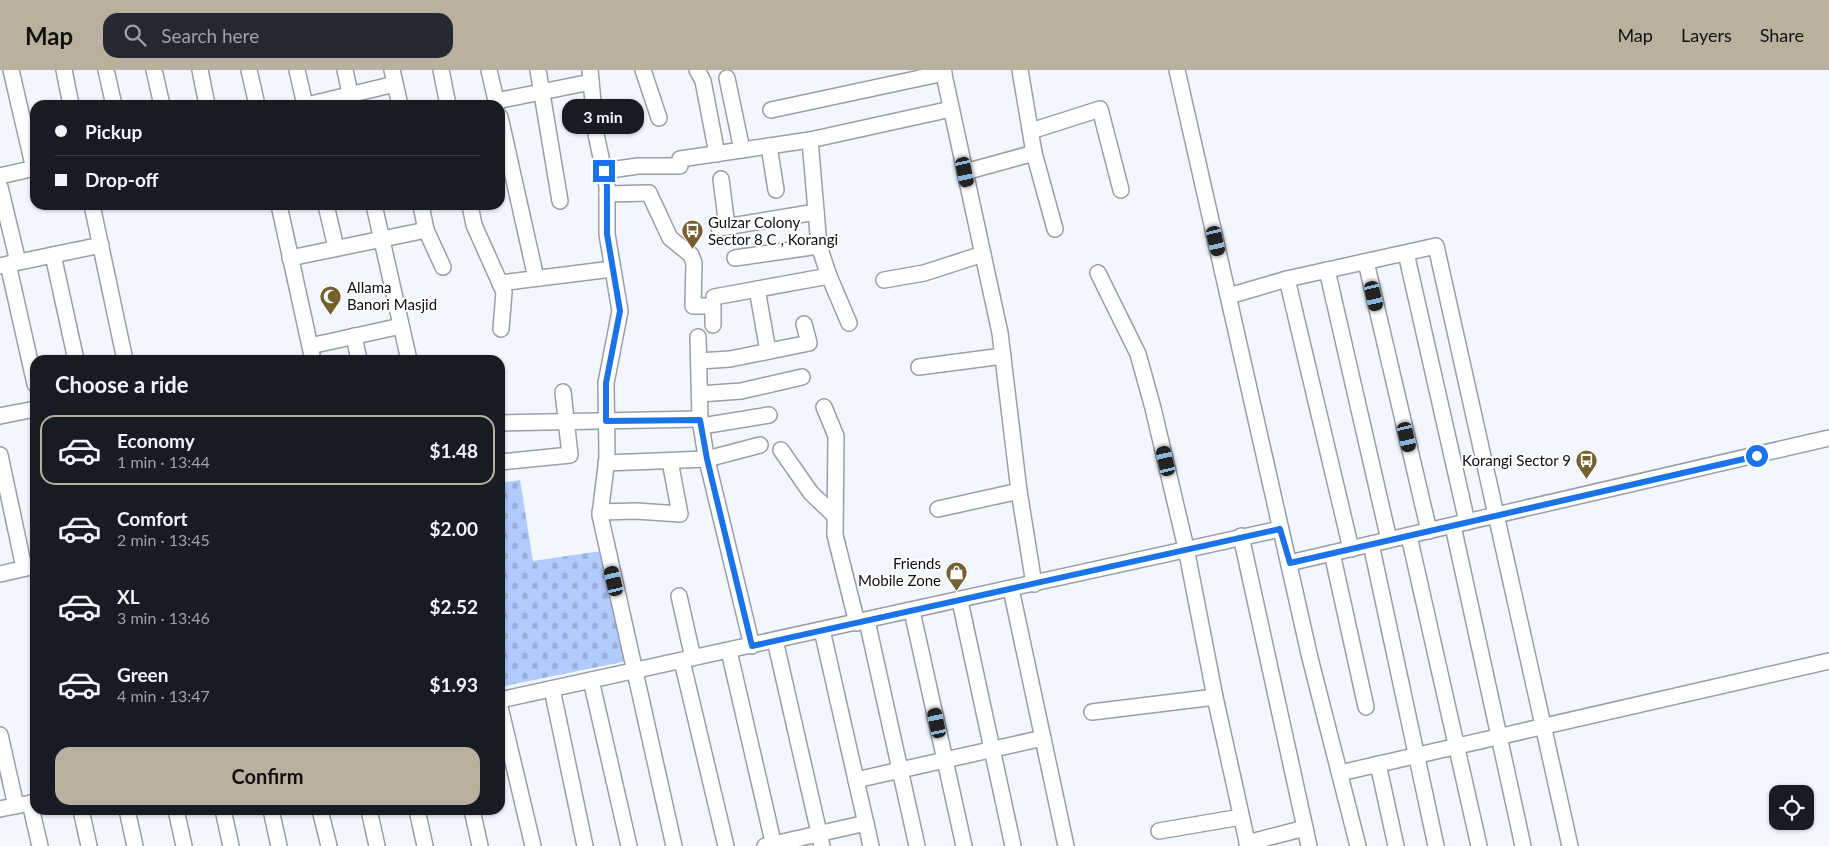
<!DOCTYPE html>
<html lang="en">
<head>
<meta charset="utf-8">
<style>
	body { margin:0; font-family:Lato,sans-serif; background:#242831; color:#f1f3f6; height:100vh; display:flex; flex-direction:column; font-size:19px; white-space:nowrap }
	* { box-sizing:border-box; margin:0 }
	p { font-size:16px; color:#9ea1a6 }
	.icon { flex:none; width:28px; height:28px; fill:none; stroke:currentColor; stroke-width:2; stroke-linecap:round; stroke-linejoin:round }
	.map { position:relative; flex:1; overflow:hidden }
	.side { position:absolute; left:30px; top:285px; width:475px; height:460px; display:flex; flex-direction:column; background:#171b24; border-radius:15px; box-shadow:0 1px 4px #0004 }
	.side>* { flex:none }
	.banner { position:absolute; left:30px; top:30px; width:475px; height:110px; border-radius:15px; box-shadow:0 1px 4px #0004; display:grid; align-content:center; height:110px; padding:0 25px; background:#171b24 }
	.buttons { position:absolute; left:1769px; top:715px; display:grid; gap:10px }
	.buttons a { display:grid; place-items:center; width:45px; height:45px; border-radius:10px; background:#171b24; box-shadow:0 1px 4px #0004; font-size:25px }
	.end { position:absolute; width:22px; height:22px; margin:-11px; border:6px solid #1a73e8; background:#fff; box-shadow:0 0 0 2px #fff }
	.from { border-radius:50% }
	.bubble { position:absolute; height:35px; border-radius:15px; background:#171b24; box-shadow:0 1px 4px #0004; font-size:16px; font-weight:700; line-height:35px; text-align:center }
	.car { position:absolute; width:15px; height:30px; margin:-15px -8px; border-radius:6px; box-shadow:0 0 4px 1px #0007; background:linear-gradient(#222 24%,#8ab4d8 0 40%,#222 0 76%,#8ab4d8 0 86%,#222 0) }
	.banner b { display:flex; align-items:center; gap:18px; height:48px; font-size:19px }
	.banner b+b { border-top:1px solid #363941 }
	.banner i { width:12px; height:12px; background:#f1f3f6 }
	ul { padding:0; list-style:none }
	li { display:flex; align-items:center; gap:15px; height:70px; margin:0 10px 8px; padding:0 15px; border:2px solid transparent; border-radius:15px }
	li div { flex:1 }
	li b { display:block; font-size:19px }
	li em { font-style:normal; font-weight:700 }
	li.active { border-color:#b9b19d }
	li>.icon { width:45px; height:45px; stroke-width:1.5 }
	h2 { padding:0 25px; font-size:22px; line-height:60px }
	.cta { display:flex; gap:10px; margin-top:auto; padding:10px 25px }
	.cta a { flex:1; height:58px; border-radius:15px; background:#b9b19d; color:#111; font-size:20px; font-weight:700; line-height:58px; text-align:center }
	header { display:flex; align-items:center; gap:30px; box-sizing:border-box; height:70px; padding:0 25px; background:#b9b19d; color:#111 }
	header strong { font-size:24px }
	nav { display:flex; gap:28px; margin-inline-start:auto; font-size:18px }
	.search { width:350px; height:45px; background:#242831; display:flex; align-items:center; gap:12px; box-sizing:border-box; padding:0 18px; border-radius:15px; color:#9ea1a6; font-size:19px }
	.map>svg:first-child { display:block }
	.cemetery { fill:url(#cemetery-stones) }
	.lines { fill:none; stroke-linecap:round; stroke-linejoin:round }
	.minor-casing { stroke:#9a9ea6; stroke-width:18 }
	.minor { stroke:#fff; stroke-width:15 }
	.route { stroke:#1a73e8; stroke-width:6 }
	.labels { text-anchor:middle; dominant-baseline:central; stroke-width:4; stroke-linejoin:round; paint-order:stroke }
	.poi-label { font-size:15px; fill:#0d0e11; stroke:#fff; text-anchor:start }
</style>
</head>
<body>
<header>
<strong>Map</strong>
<div class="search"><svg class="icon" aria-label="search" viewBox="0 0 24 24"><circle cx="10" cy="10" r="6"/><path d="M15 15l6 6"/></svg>Search here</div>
<nav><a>Map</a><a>Layers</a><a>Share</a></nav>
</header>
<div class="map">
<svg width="1829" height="776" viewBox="0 0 1829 776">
	<defs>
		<pattern id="cemetery-stones" width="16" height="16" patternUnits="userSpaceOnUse" patternTransform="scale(1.25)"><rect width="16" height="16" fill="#b2cbfd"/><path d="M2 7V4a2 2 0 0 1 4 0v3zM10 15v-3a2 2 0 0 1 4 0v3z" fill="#98add8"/></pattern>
	</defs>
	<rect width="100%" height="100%" fill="#f1f6ff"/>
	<!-- cemetery -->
	<polygon class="cemetery" points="520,410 533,491 608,480 632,590 500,617 500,413"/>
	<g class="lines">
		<defs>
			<g id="minor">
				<polyline points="11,0 34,99"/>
				<polyline points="64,0 71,35"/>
				<polyline points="106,0 114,35"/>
				<polyline points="154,0 162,35"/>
				<polyline points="200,0 207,35"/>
				<polyline points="249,0 257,35"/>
				<polyline points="297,0 305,35"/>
				<polyline points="345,0 352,33"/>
				<polyline points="392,0 400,35"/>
				<polyline points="441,0 448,35"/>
				<polyline points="489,0 497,35"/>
				<polyline points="538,0 560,131"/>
				<polyline points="590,0 596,64 607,116 607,164 620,241 606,313 607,388 600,445 674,776"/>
				<polyline points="643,0 659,48"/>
				<polyline points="697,0 703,11 717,84"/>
				<polyline points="943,0 1000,263 1019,421 1034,514"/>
				<polyline points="1020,0 1034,83 1055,159"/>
				<polyline points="1177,0 1310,588 1358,776"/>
				<polyline points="727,8 742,80"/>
				<polyline points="496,31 591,12"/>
				<polyline points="307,35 395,14"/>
				<polyline points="771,40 944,3"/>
				<polyline points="500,47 536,208"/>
				<polyline points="1031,61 1100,39 1121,120"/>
				<polyline points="810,70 819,176 829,206 849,253"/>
				<polyline points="769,76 776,120"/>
				<polyline points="603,101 638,96 680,96 680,89 810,70 951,39"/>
				<polyline points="965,102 1034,83"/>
				<polyline points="0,106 35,98"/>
				<polyline points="721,109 727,157"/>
				<polyline points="0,117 18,192"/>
				<polyline points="607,124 649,123 670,168 691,185 694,193 693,236 713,236 713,255"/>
				<polyline points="92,135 125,290"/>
				<polyline points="279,135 313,290"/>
				<polyline points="326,135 336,178"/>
				<polyline points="374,135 409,290"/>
				<polyline points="421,135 426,160 443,197"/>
				<polyline points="470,135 474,155 504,222 501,259"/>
				<polyline points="719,158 816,142"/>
				<polyline points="1406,183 1467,452"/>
				<polyline points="53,185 76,290"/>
				<polyline points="290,188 426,160"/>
				<polyline points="735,188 819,176"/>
				<polyline points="1366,192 1429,461"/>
				<polyline points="8,194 35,314"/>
				<polyline points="0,196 101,175"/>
				<polyline points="1327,200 1389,470"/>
				<polyline points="1098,203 1138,284 1153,338 1186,478 1215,627 1248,776"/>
				<polyline points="1287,209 1351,479"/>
				<polyline points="884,210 924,203 983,184"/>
				<polyline points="500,213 612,199"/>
				<polyline points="757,219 768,281"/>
				<polyline points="1229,226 1287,209 1436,176 1570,776"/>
				<polyline points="714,227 829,206"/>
				<polyline points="354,266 359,290"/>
				<polyline points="698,267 700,349 706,386 752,576"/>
				<polyline points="310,276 401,256"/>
				<polyline points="699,291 730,289 809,273 804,254"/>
				<polyline points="919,297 1003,286"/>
				<polyline points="700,324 741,321 802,307"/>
				<polyline points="824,337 836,366 835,465 857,553"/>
				<polyline points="0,346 35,339"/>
				<polyline points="500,353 700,349"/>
				<polyline points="702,356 769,345"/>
				<polyline points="781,380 811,423 834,445"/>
				<polyline points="0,385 24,498"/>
				<polyline points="500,392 570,385 563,322"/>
				<polyline points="606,393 707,389 760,375"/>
				<polyline points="938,439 1019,421"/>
				<polyline points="600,442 636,441 680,444 670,391"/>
				<polyline points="1453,456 1523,776"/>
				<polyline points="1241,466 1309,776"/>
				<polyline points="1409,466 1479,776"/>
				<polyline points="1371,474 1436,776"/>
				<polyline points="1332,483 1366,637"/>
				<polyline points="1289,493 1829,368"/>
				<polyline points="0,504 35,496"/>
				<polyline points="1011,519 1066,776"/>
				<polyline points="679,526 693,588"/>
				<polyline points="960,531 1013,776"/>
				<polyline points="912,541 964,776"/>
				<polyline points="867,551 917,776"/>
				<polyline points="822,560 871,776"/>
				<polyline points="775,570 822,776"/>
				<polyline points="729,581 774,776"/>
				<polyline points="682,591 726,776"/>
				<polyline points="591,610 629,776"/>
				<polyline points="552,619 585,776"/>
				<polyline points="500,630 1280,459"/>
				<polyline points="500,637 533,776"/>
				<polyline points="1092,642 1215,627"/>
				<polyline points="0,665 16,736"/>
				<polyline points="1378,694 1396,776"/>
				<polyline points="1340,703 1829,591"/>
				<polyline points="856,710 1043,668"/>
				<polyline points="30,733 40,776"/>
				<polyline points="0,739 25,734"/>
				<polyline points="81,740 89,776"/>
				<polyline points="127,740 135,776"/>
				<polyline points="176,740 184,776"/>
				<polyline points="223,740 231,776"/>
				<polyline points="271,740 279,776"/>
				<polyline points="320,740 329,776"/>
				<polyline points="369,740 377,776"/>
				<polyline points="417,740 425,776"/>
				<polyline points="472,740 480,776"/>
				<polyline points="1159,761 1241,747"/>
				<polyline points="1247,773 1305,758"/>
				<polyline points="765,776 866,753"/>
			</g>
		</defs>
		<!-- minor casing -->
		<use href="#minor" class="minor-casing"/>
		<!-- minor -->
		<use href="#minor" class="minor"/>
	</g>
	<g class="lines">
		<!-- route -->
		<polyline class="route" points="604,101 607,116 607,164 620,241 606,313 606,351 700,350 707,389 752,576 1280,459 1290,493 1757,386"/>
	</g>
	<!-- icons -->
	<defs>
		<symbol id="bus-pin" viewBox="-11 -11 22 30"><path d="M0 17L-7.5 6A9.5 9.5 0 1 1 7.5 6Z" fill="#756130" stroke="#fff"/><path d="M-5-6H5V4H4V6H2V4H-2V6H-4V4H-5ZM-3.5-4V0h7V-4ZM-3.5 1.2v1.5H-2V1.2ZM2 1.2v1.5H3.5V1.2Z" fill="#fff"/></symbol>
		<symbol id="mosque-pin" viewBox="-11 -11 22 30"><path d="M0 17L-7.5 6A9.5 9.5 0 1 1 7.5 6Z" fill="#756130" stroke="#fff"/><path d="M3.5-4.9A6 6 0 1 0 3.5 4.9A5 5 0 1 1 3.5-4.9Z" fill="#fff"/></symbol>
		<symbol id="shop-pin" viewBox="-11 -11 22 30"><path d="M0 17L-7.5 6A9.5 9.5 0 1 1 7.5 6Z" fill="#756130" stroke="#fff"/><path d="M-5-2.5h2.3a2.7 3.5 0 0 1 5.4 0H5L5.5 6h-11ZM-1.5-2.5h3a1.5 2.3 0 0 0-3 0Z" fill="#fff"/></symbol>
	</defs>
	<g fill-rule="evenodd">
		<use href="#bus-pin" x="680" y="148" width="25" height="34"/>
		<use href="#mosque-pin" x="318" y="214" width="25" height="34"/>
		<use href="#bus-pin" x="1574" y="378" width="25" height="34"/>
		<use href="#shop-pin" x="944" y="490" width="25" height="34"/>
	</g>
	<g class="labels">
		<!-- poi labels -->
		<g class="poi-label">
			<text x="708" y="152">Gulzar Colony<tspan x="708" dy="17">Sector 8 C , Korangi</tspan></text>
			<text x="347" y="217">Allama<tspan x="347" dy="17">Banori Masjid</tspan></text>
			<text x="1571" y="390" text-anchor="end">Korangi Sector 9</text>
			<text x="941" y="493" text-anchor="end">Friends<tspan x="941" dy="17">Mobile Zone</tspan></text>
		</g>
	</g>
</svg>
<div class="buttons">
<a><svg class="icon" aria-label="locate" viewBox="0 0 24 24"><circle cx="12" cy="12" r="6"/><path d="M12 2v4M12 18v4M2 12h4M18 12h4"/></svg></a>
</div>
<i class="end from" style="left:1757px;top:386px"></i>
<i class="end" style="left:604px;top:101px"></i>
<div class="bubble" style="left:562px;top:29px;width:82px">3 min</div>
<i class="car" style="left:965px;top:102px;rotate:168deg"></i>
<i class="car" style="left:1216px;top:171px;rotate:167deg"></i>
<i class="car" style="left:1374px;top:226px;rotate:167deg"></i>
<i class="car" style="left:1407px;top:367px;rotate:167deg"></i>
<i class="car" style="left:1166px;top:391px;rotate:347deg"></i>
<i class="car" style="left:614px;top:511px;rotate:347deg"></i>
<i class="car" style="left:937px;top:653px;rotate:348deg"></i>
<div class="banner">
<b><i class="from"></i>Pickup</b>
<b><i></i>Drop-off</b>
</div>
<section class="side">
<h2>Choose a ride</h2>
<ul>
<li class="active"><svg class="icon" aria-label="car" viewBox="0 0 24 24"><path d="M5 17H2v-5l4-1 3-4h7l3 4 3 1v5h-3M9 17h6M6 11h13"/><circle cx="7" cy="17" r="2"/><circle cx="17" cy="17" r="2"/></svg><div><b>Economy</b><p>1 min · 13:44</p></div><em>$1.48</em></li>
<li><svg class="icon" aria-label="car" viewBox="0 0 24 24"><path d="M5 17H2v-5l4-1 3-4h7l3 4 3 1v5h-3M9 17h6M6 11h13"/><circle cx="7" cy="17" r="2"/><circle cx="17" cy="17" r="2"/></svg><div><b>Comfort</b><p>2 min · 13:45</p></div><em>$2.00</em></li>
<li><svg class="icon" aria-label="car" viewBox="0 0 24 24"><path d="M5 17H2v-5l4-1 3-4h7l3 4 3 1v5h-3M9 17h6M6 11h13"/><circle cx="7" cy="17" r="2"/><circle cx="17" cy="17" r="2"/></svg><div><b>XL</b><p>3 min · 13:46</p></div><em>$2.52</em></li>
<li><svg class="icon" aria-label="car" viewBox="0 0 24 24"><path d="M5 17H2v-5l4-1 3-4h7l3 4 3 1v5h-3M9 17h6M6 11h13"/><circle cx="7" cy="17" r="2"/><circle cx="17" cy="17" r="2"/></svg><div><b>Green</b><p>4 min · 13:47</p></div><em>$1.93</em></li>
</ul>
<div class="cta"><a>Confirm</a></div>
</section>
</div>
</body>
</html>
